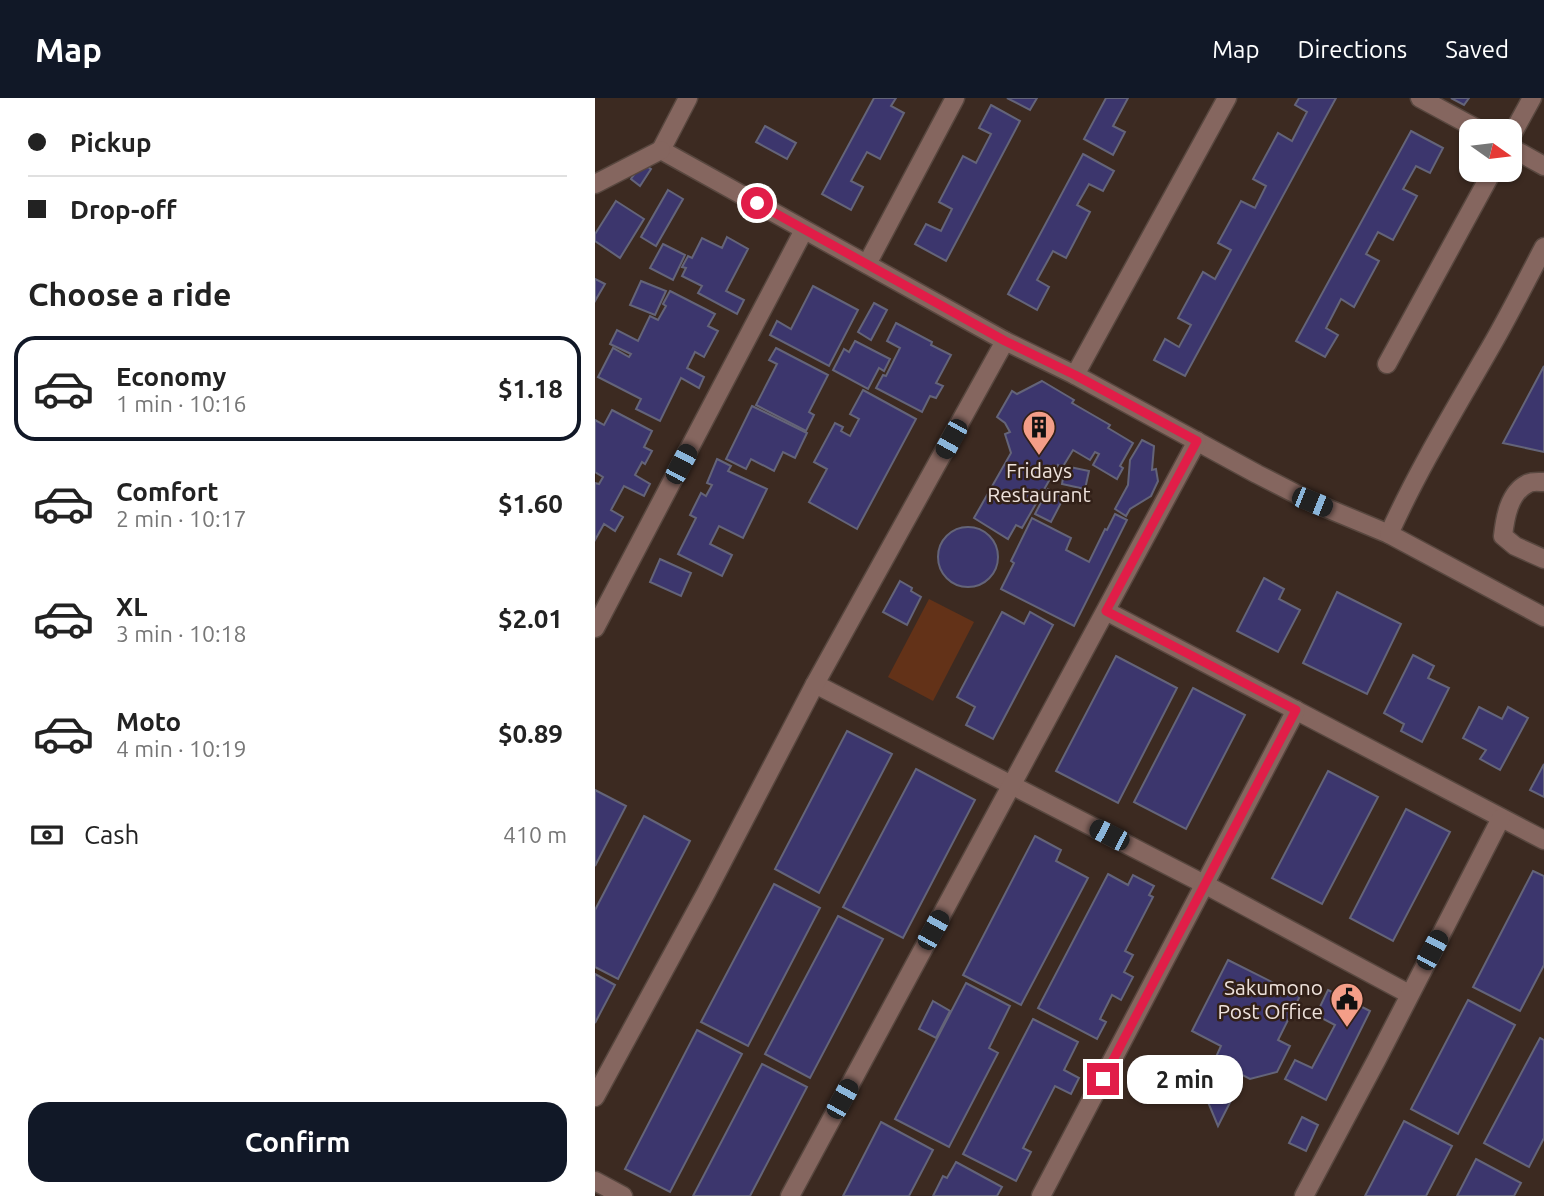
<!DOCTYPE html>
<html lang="en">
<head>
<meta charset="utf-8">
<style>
	body { margin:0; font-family:Ubuntu,sans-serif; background:#f6f6f6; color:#222; height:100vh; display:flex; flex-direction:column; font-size:26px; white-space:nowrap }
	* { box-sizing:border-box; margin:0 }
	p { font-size:23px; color:#767676 }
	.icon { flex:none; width:38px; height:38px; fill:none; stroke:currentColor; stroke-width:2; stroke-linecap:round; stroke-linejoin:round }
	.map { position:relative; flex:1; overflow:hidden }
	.side { display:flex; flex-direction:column; background:#fff; width:595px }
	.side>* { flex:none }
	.hud { display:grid; align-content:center; height:154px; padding:0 28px; background:#fff }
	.needle { width:46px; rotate:104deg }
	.controls { position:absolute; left:864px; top:21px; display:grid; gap:14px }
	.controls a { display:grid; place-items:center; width:63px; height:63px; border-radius:14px; background:#fff; box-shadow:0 2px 5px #0004; font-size:35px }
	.end { position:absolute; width:32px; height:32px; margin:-16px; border:9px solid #e11d48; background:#fff; box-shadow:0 0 0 4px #fff }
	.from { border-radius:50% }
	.bubble { position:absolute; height:49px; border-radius:21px; background:#fff; box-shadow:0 2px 5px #0004; font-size:23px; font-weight:600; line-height:49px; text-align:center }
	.car { position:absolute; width:21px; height:42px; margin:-21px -10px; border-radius:9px; box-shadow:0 0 5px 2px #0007; background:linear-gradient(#222 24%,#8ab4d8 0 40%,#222 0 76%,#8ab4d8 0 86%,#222 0) }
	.hud b { display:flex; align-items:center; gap:24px; height:66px; font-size:26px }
	.hud b+b { border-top:2px solid #e0e0e0 }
	.hud i { width:18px; height:18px; background:#222 }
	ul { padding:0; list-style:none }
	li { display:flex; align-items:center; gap:21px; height:105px; margin:0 14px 10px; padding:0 14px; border:4px solid transparent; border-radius:21px }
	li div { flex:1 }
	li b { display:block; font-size:26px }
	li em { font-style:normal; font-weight:600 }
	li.on { border-color:#111827 }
	li>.icon { width:63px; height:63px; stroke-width:1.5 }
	h2 { padding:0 28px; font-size:32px; line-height:84px }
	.pay { display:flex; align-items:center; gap:18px; height:77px; padding:0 28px; font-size:26px }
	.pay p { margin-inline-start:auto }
	.primary-button { display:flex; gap:14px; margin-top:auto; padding:14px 28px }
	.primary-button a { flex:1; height:80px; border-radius:21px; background:#111827; color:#fff; font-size:28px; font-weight:600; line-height:80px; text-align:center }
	header { display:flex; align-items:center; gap:42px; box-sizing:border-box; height:98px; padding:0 35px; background:#111827; color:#fff }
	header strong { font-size:33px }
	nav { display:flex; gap:38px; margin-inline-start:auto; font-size:24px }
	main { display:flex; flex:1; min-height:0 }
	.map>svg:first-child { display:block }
	.green { fill:#633218 }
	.building { fill:#3c366d; stroke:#646479; stroke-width:2 }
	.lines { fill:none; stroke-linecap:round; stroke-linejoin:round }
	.minor-casing { stroke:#58473f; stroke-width:21 }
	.minor { stroke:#85665f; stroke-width:18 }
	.route { stroke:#e11d48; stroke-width:9 }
	.labels { text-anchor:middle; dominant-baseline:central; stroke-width:5; stroke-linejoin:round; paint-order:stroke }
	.poi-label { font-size:21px; fill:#eee2dc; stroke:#322018 }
</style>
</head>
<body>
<header>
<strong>Map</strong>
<nav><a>Map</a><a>Directions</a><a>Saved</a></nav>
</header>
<main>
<section class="side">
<div class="hud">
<b><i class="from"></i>Pickup</b>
<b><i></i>Drop-off</b>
</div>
<h2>Choose a ride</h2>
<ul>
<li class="on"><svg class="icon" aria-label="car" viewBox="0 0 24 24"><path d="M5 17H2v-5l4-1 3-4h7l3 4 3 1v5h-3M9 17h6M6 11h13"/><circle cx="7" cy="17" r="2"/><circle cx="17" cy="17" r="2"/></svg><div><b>Economy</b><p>1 min · 10:16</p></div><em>$1.18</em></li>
<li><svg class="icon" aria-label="car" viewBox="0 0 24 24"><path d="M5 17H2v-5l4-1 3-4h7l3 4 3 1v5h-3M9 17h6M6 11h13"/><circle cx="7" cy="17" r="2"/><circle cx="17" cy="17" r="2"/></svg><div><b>Comfort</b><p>2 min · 10:17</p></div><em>$1.60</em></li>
<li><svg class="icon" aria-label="car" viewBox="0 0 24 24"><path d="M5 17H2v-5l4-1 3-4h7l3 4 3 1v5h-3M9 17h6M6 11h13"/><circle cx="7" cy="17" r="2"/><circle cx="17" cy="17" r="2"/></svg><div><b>XL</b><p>3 min · 10:18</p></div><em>$2.01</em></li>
<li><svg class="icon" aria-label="car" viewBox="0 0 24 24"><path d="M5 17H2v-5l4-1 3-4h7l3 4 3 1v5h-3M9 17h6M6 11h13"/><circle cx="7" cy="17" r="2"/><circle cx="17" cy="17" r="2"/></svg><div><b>Moto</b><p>4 min · 10:19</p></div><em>$0.89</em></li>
</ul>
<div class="pay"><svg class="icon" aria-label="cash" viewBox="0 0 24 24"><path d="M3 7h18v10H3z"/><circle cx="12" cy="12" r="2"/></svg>Cash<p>410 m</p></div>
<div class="primary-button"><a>Confirm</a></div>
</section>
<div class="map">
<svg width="949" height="1098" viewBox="0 0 949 1098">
	<rect width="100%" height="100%" fill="#3c2a21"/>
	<!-- green -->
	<polygon class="green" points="334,501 379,524 338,603 293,579"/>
	<!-- building -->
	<g class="building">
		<polygon points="279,0 301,0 296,8 309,15 285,61 272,54 256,83 268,89 256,112 227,96"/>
		<polygon points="412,0 442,0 435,12"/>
		<polygon points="511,0 533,0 518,28 530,34 518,57 489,41"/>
		<polygon points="704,0 741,0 590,278 559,262 570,241 584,249 596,227 583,220 608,174 620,181 636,152 623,145 646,103 660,110 671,88 658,81 683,35 697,43 712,14 700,7"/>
		<polygon points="856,0 874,0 869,7"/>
		<polygon points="396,7 425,23 351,163 320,146 331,126 346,133 357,111 344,104 368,58 381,65 396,36 384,30"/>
		<polygon points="170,28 201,45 192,61 161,44"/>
		<polygon points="816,33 848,50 835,75 821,68 808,91 822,98 798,142 783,134 771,156 784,163 759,209 746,201 731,230 743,237 730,259 701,243"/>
		<polygon points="488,56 519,73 508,93 494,86 482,107 495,114 471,160 458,153 442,182 454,189 442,212 413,196"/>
		<polygon points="47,65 56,71 45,88 36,81"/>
		<polygon points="73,92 88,101 61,148 46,139"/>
		<polygon points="21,103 49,121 25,160 0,143 0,136"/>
		<polygon points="132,139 153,151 131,193 149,202 142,216 103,195 107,188 87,178 91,170 87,169 93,158 97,160 107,140 127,150"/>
		<polygon points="68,146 90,157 78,182 55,170"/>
		<polygon points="0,181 10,186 0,203"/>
		<polygon points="46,183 71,193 60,217 35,207"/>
		<polygon points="218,188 263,212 234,268 175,237 182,223 196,231"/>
		<polygon points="75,193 120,216 113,228 123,233 109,259 100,254 92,270 109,279 104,290 86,280 65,323 41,311 46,301 3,279 18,250 34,259 36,256 15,246 22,232 43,243 55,218 63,222 71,208 68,206"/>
		<polygon points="279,205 292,212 276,242 263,234"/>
		<polygon points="301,225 337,244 336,247 356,257 341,285 348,288 341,300 335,298 327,314 281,290 288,277 291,278 305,250 292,243"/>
		<polygon points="260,243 295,261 289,273 284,270 273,291 238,272 249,251 254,254"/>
		<polygon points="181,250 233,277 214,314 219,317 211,333 161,307 182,266 174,262"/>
		<polygon points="949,268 949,354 908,345"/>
		<polygon points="447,283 479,302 477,305 515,327 513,330 538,345 525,368 528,370 522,381 498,367 504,356 500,354 495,362 478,352 467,370 463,367 427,430 421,427 413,441 379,420 416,355 410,336 415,334 410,325 402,319 417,293 422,296"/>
		<polygon points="268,292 321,321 262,431 214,404 232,371 219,364 240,325 248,329 246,333 255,338 264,321 255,316"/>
		<polygon points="157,308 212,335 200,360 188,354 179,373 156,361 151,371 131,361"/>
		<polygon points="17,312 57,333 49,349 57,353 50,366 47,364 40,377 55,386 49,398 29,388 16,412 28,419 20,433 9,426 0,442 0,385 4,386 8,379 0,374 0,322 9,327"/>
		<polygon points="547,342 559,348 557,372 561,371 563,383 556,398 535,411 531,418 520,411 533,387 535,362"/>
		<polygon points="122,361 136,368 133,373 172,391 148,440 124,428 115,446 137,457 127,478 83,456 101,420 95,417 106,395 111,398 117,387 112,385"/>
		<polygon points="470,368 494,373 490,391 467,386"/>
		<polygon points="453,391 469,399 456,424 440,416"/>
		<polygon points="520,416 532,422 479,528 406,491 419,465 416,463 437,420 476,440 471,452 494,464 510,431 512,432"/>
		<circle cx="373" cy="459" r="30"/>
		<polygon points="65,461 96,475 86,498 55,484"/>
		<polygon points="669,480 689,491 684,501 705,512 683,554 642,533"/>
		<polygon points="305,483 317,490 316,493 326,499 312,527 288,514"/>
		<polygon points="742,494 806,526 772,596 708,565"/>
		<polygon points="407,514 429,526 435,514 458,527 398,641 371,627 380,609 362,599"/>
		<polygon points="818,557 839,568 833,580 854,590 827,644 806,633 809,626 789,615"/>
		<polygon points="521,558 582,590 523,705 461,673"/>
		<polygon points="598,590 650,617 591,731 539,704"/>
		<polygon points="884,609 907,621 913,609 933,620 905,672 885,661 891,652 868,640"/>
		<polygon points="252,633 297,656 224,795 180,771"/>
		<polygon points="949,666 949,699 935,692"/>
		<polygon points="321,671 380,702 308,840 248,809"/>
		<polygon points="733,673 783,699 727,806 677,780"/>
		<polygon points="0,692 31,708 0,768"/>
		<polygon points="811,711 855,734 798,843 755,820"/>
		<polygon points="49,718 95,743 23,881 0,869 0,812"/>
		<polygon points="440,738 466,752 461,763 493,780 426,907 368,877"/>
		<polygon points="938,773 949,778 949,867 925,913 878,889"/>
		<polygon points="513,776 533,787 538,777 559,788 554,797 558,799 530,853 538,857 529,874 538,879 526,902 517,897 505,921 511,924 502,941 443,910"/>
		<polygon points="179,786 225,810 153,948 106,924"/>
		<polygon points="243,818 288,841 215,980 170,956"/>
		<polygon points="633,862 705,898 683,942 695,948 682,974 655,981 634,970 631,975 646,983 623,1028 608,992 584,1001 568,993 583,964 612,979 626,948 597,933"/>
		<polygon points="0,876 20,887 0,925"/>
		<polygon points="371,885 415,908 394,950 403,955 354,1049 300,1021"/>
		<polygon points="733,892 775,913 731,1002 690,981 700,962 717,970 740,927 721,917"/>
		<polygon points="873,902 920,927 863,1036 816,1011"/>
		<polygon points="338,903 355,913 341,940 324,931"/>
		<polygon points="438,921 483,944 469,972 484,980 476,996 460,988 428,1050 436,1054 421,1083 368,1056"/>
		<polygon points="102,932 147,956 75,1094 30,1071"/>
		<polygon points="945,940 949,942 949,1040 934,1069 889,1045"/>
		<polygon points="167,966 212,989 155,1098 98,1098"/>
		<polygon points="707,1019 723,1027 711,1053 694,1045"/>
		<polygon points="809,1023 857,1048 831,1098 770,1098"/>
		<polygon points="286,1024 338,1052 314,1098 248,1098"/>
		<polygon points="881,1061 926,1085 919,1098 862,1098"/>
		<polygon points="361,1064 407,1089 402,1098 338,1098 348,1078 352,1080"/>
	</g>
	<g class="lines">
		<defs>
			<g id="minor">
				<polyline points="825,0 886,33"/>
				<polyline points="915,40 937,0"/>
				<polyline points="915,49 949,68"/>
				<polyline points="66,52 410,243 480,277 662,376 717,404 794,436"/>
				<polyline points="66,52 93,0"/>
				<polyline points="0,86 66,52"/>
				<path d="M949,149C930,185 912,222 891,257C857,316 822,374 794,436L949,519"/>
				<polyline points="272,166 360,0"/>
				<polyline points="792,266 898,72"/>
				<polyline points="480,277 632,0"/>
				<path d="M949,384C944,384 936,383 932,386C914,395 910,420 908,438L920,448L949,461"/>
				<polyline points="511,513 949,742"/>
				<polyline points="0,530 209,132"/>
				<polyline points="220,586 611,787 814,896"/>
				<polyline points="0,999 111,795 220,586 410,243"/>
				<polyline points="0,1083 28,1098"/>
				<polyline points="195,1098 602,343"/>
				<polyline points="446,1098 701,612"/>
				<polyline points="709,1098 782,961 906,720"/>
			</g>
		</defs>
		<!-- minor casing -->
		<use href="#minor" class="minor-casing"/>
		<!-- minor -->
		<use href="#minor" class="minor"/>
	</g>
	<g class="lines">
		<!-- route -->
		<polyline class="route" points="162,105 410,243 480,277 602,343 511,513 701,612 508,981"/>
	</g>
	<!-- icons -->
	<defs>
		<symbol id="building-pin" viewBox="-11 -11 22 30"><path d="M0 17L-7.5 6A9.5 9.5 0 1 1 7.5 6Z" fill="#f49e88" stroke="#322018"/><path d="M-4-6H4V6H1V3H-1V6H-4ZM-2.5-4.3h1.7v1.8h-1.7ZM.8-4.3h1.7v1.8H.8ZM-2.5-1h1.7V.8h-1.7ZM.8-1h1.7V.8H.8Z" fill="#111"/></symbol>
		<symbol id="civic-pin" viewBox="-11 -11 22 30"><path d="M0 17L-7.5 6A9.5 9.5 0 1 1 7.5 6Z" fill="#f49e88" stroke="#322018"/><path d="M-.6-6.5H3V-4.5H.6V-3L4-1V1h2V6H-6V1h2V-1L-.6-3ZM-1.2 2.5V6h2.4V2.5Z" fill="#111"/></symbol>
	</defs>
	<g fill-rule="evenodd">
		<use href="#building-pin" x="425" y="310" width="38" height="52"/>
		<use href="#civic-pin" x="733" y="882" width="38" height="52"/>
	</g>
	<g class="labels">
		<!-- poi labels -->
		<g class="poi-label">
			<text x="444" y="372">Fridays<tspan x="444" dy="24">Restaurant</tspan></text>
			<text x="728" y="889" text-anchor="end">Sakumono<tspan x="728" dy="24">Post Office</tspan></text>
		</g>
	</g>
</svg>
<div class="controls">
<a><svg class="needle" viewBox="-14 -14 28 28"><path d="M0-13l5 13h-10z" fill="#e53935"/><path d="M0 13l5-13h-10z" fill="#767676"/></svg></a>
</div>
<i class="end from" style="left:162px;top:105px"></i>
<i class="end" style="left:508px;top:981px"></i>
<div class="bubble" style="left:532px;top:957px;width:116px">2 min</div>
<i class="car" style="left:356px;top:341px;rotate:209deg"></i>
<i class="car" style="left:86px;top:366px;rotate:28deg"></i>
<i class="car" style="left:717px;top:404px;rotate:112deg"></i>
<i class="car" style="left:514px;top:737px;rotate:297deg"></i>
<i class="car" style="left:338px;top:832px;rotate:29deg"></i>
<i class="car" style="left:837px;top:852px;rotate:28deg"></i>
<i class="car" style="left:247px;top:1001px;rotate:29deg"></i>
</div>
</main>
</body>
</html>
